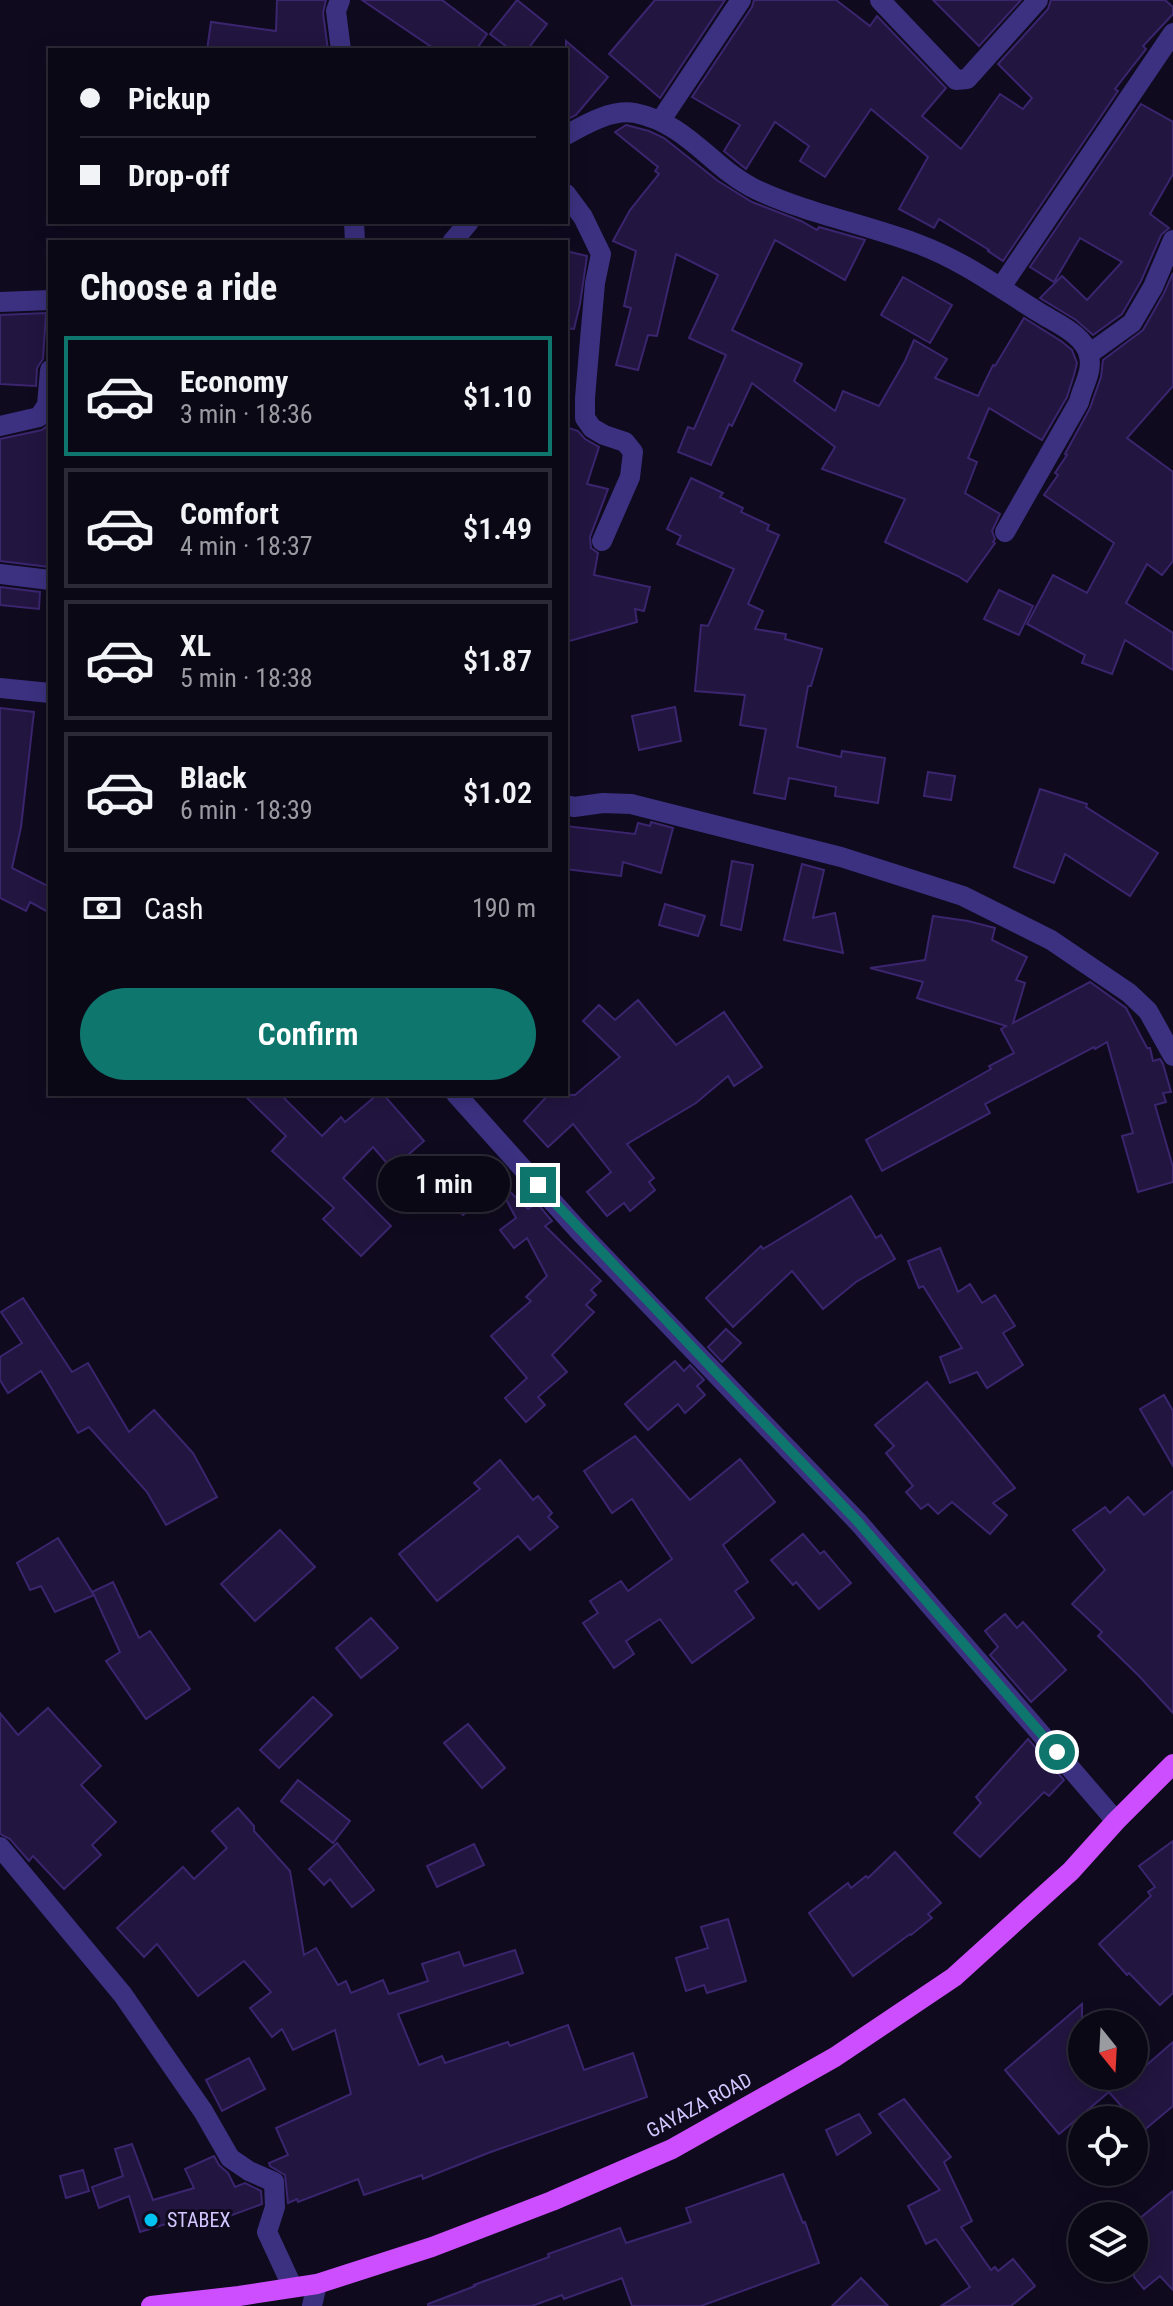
<!DOCTYPE html>
<html lang="en">
<head>
<meta charset="utf-8">
<style>
	body { margin:0; font-family:"Roboto Condensed",sans-serif; background:#191623; color:#f1f3f6; height:100vh; display:flex; flex-direction:column; font-size:30px; white-space:nowrap }
	* { box-sizing:border-box; margin:0 }
	p { font-size:26px; color:#9a9aa1 }
	.icon { flex:none; width:44px; height:44px; fill:none; stroke:currentColor; stroke-width:2; stroke-linecap:round; stroke-linejoin:round }
	.map { position:relative; flex:1; overflow:hidden }
	.drawer { position:absolute; left:48px; top:240px; width:520px; height:856px; display:flex; flex-direction:column; background:#0b0816; border-radius:0px; box-shadow:0 4px 20px #0003,0 0 0 2px #2b2935 }
	.drawer>* { flex:none }
	.top-card { position:absolute; left:48px; top:48px; width:520px; height:176px; border-radius:0px; box-shadow:0 4px 20px #0003,0 0 0 2px #2b2935; display:grid; align-content:center; height:176px; padding:0 32px; background:#0b0816 }
	.needle { width:52px; rotate:162deg }
	.controls { position:absolute; left:1068px; top:2010px; display:grid; gap:16px }
	.controls a { display:grid; place-items:center; width:80px; height:80px; border-radius:50%; background:#0b0816; box-shadow:0 4px 20px #0003,0 0 0 2px #2b2935; font-size:40px }
	.end { position:absolute; width:36px; height:36px; margin:-18px; border:10px solid #0f766e; background:#fff; box-shadow:0 0 0 4px #fff }
	.from { border-radius:50% }
	.bubble { position:absolute; height:56px; border-radius:28px; background:#0b0816; box-shadow:0 4px 20px #0003,0 0 0 2px #2b2935; font-size:26px; font-weight:600; line-height:56px; text-align:center }
	.top-card b { display:flex; align-items:center; gap:28px; height:76px; font-size:30px }
	.top-card b+b { border-top:2px solid #2b2935 }
	.top-card i { width:20px; height:20px; background:#f1f3f6 }
	ul { padding:0; list-style:none }
	li { display:flex; align-items:center; gap:24px; height:120px; margin:0 16px 12px; padding:0 16px; border:4px solid #2b2935; border-radius:0px }
	li div { flex:1 }
	li b { display:block; font-size:30px }
	li em { font-style:normal; font-weight:600 }
	li.active { border-color:#0f766e }
	li>.icon { width:72px; height:72px; stroke-width:1.5 }
	h2 { padding:0 32px; font-size:36px; line-height:96px }
	.pay { display:flex; align-items:center; gap:20px; height:88px; padding:0 32px; font-size:30px }
	.pay p { margin-inline-start:auto }
	.button { display:flex; gap:16px; margin-top:auto; padding:16px 32px }
	.button a { flex:1; height:92px; border-radius:48px; background:#0f766e; color:#fff; font-size:32px; font-weight:600; line-height:92px; text-align:center }
	.map>svg:first-child { display:block }
	.building { fill:#221540; stroke:#3a256e; stroke-width:2 }
	.lines { fill:none; stroke-linecap:round; stroke-linejoin:round }
	.minor { stroke:#3c3181; stroke-width:20 }
	.major { stroke:#cd4eff; stroke-width:20 }
	.route { stroke:#0f766e; stroke-width:10 }
	.poi-dot { fill:#00c3f2; stroke:#0f0a1e; stroke-width:3 }
	.labels { text-anchor:middle; dominant-baseline:central; stroke-width:6; stroke-linejoin:round; paint-order:stroke }
	.street-label { font-size:20px; fill:#d3c7ff; stroke:#0f0a1e }
	.poi-label { font-size:20px; fill:#d3c7ff; stroke:#0f0a1e; text-anchor:start }
</style>
</head>
<body>
<div class="map">
<svg width="1173" height="2306" viewBox="0 0 1173 2306">
	<rect width="100%" height="100%" fill="#0f0a1e"/>
	<!-- building -->
	<g class="building">
		<polygon points="277,0 326,0 323,13 328,50 207,50 211,22 276,31"/>
		<polygon points="362,0 442,0 487,34 476,50 436,50"/>
		<polygon points="517,0 547,24 527,50 511,50 490,34"/>
		<polygon points="655,0 725,0 660,98 609,54"/>
		<polygon points="754,0 836,0 870,26 877,16 946,88 922,116 961,149 1000,94 1023,109 1032,98 998,64 1048,9 1051,0 1165,0 1173,7 1173,14 1143,46 1146,49 1115,89 1118,91 1003,261 988,251 989,250 939,219 934,228 899,209 928,157 871,109 825,177 800,161 809,146 775,122 746,169 724,151 740,125 692,97 752,7"/>
		<polygon points="933,0 1021,0 979,46"/>
		<polygon points="566,41 608,77 576,115 566,120"/>
		<polygon points="1141,104 1173,122 1173,174 1150,214 1169,228 1161,235 1141,281 1122,314 1093,335 1076,320 1040,298 1062,276 1087,300 1122,262 1080,238 1054,282 1030,267"/>
		<polygon points="626,125 649,131 664,138 718,181 752,202 801,221 817,230 819,227 865,240 845,280 775,240 732,330 802,364 794,381 835,411 843,391 879,406 905,361 914,340 947,359 935,378 978,396 993,365 995,366 1024,318 1061,341 1072,350 1077,363 1074,375 1067,397 1042,440 989,408 968,458 977,462 965,493 1000,514 992,531 995,539 993,542 995,543 967,582 958,576 885,542 905,499 822,469 835,447 752,383 732,426 729,424 711,465 678,452 688,427 694,429 726,355 689,338 718,275 676,254 657,336 648,335 638,370 616,365 631,308 624,306 636,251 613,241 630,210 659,174 655,171 658,167 615,132"/>
		<polygon points="566,251 587,256 580,304 574,329 566,328"/>
		<polygon points="1173,273 1173,386 1127,438 1173,472 1173,561 1162,575 1147,564 1126,603 1173,633 1173,670 1125,640 1112,674 1082,663 1085,655 1027,624 1053,575 1087,593 1114,543 1044,495 1058,475 1055,473 1067,455 1065,454 1090,408 1101,377 1103,360 1143,330 1164,293"/>
		<polygon points="903,277 952,305 930,343 881,315"/>
		<polygon points="46,313 43,359 37,368 36,386 0,384 0,315"/>
		<polygon points="47,426 50,437 50,567 0,561 0,439 42,430"/>
		<polygon points="566,427 578,431 585,439 599,447 587,484 608,489 590,537 591,548 598,553 594,575 650,587 644,611 635,609 637,622 566,642"/>
		<polygon points="691,478 723,493 720,497 743,508 741,512 769,525 767,530 779,535 748,604 763,611 755,629 786,634 785,639 822,649 811,686 808,686 797,747 841,757 842,751 885,758 878,803 835,796 836,787 789,778 785,799 754,793 766,729 740,725 745,695 695,691 701,625 708,626 734,569 677,544 681,536 667,529"/>
		<polygon points="0,587 40,592 39,609 0,605"/>
		<polygon points="999,590 1033,606 1019,635 984,619"/>
		<polygon points="675,707 681,741 639,750 632,716"/>
		<polygon points="0,708 34,712 21,827 12,868 50,887 50,913 30,902 26,911 0,898"/>
		<polygon points="928,772 955,776 951,800 924,796"/>
		<polygon points="1040,789 1087,804 1086,807 1158,853 1130,896 1065,854 1054,883 1014,867"/>
		<polygon points="651,822 673,828 661,873 623,862 621,876 566,869 566,826 635,834 638,823 650,826"/>
		<polygon points="732,861 753,865 741,930 721,925"/>
		<polygon points="802,864 824,870 813,918 835,913 843,953 784,940"/>
		<polygon points="665,904 705,916 698,936 659,925"/>
		<polygon points="933,916 968,921 995,928 992,940 1027,957 1016,980 1025,983 1013,1023 1090,982 1126,1008 1147,1048 1150,1048 1153,1061 1160,1059 1163,1064 1171,1092 1163,1093 1166,1102 1155,1105 1173,1167 1173,1182 1138,1192 1122,1136 1133,1133 1107,1042 1095,1049 1094,1047 985,1104 990,1113 882,1171 866,1140 991,1069 989,1066 1014,1053 1001,1029 1006,1026 917,998 923,982 870,968 925,960"/>
		<polygon points="638,1000 676,1045 724,1012 762,1067 734,1086 728,1076 696,1103 627,1144 654,1178 649,1182 655,1190 630,1211 624,1203 607,1216 587,1192 611,1172 573,1124 548,1147 524,1121 549,1094 575,1095 620,1057 583,1021 599,1005 615,1020"/>
		<polygon points="243,1094 280,1094 322,1136 341,1117 345,1122 378,1094 383,1094 424,1141 392,1169 373,1147 343,1178 391,1226 361,1256 323,1219 334,1208 272,1151 286,1136"/>
		<polygon points="469,1164 492,1191 463,1215 440,1188"/>
		<polygon points="505,1187 528,1209 537,1203 552,1221 545,1226 601,1281 591,1290 596,1295 586,1305 594,1312 552,1355 567,1372 538,1397 545,1405 526,1422 505,1398 527,1378 491,1336 531,1301 526,1297 547,1276 527,1238 514,1248 500,1230 516,1218 501,1190"/>
		<polygon points="851,1196 876,1238 881,1235 895,1259 856,1282 823,1309 792,1271 733,1327 706,1298 761,1246 763,1249"/>
		<polygon points="940,1248 958,1292 970,1284 982,1303 995,1295 1015,1326 1003,1333 1023,1365 987,1388 977,1372 950,1383 940,1357 962,1348 923,1286 919,1288 908,1261"/>
		<polygon points="23,1298 72,1372 88,1363 129,1432 154,1410 193,1453 217,1497 166,1525 147,1492 89,1427 78,1433 41,1371 8,1393 0,1380 0,1357 22,1343 1,1312"/>
		<polygon points="726,1329 741,1343 722,1362 708,1347"/>
		<polygon points="675,1361 684,1371 690,1365 704,1380 697,1386 705,1395 685,1413 678,1404 648,1430 625,1404"/>
		<polygon points="927,1382 1015,1488 993,1503 1007,1515 990,1534 952,1502 938,1514 928,1504 921,1509 906,1492 913,1486 886,1453 894,1446 875,1425"/>
		<polygon points="1164,1395 1173,1411 1173,1466 1140,1409"/>
		<polygon points="635,1436 690,1500 740,1459 775,1502 723,1545 748,1582 735,1591 754,1618 692,1663 660,1619 626,1641 634,1654 614,1668 583,1623 598,1613 590,1601 621,1581 628,1591 672,1559 632,1499 612,1513 584,1471"/>
		<polygon points="500,1460 533,1500 538,1496 552,1513 548,1517 558,1527 530,1550 518,1536 437,1601 399,1554 480,1489 474,1483"/>
		<polygon points="1173,1491 1173,1713 1139,1676 1098,1636 1102,1632 1072,1604 1105,1570 1073,1530 1105,1507 1110,1513 1128,1497 1144,1515"/>
		<polygon points="280,1530 315,1567 255,1621 221,1584"/>
		<polygon points="803,1534 820,1554 824,1551 851,1583 819,1609 796,1582 793,1585 771,1560"/>
		<polygon points="58,1538 94,1595 92,1592 113,1582 139,1638 150,1631 190,1689 146,1719 106,1661 120,1652 94,1595 55,1612 41,1586 30,1590 17,1563"/>
		<polygon points="1005,1614 1017,1628 1023,1622 1066,1670 1031,1702 990,1655 998,1647 985,1631"/>
		<polygon points="371,1618 398,1648 361,1678 336,1648"/>
		<polygon points="313,1697 332,1715 279,1768 260,1750"/>
		<polygon points="48,1708 101,1766 81,1785 116,1822 92,1845 101,1855 64,1889 33,1856 29,1861 10,1839 0,1834 0,1713 18,1735"/>
		<polygon points="468,1724 505,1768 482,1788 444,1743"/>
		<polygon points="1028,1739 1064,1780 1049,1796 1044,1792 980,1857 954,1833 981,1803 976,1797"/>
		<polygon points="298,1780 350,1821 333,1843 281,1801"/>
		<polygon points="238,1808 254,1826 254,1831 290,1871 304,1955 316,1948 338,1985 346,1981 351,1993 383,1980 389,1994 428,1981 422,1964 459,1952 464,1966 515,1950 523,1973 398,2014 419,2065 442,2056 445,2063 508,2042 510,2046 568,2025 584,2070 633,2053 647,2097 488,2153 423,2179 422,2175 364,2195 358,2179 298,2202 297,2199 288,2203 285,2175 270,2166 269,2163 288,2155 276,2128 351,2094 335,2030 293,2050 282,2029 272,2037 250,2008 271,1992 244,1961 198,1996 157,1944 144,1957 117,1928 183,1867 194,1879 227,1848 212,1831"/>
		<polygon points="1173,1841 1173,1993 1160,2005 1129,1973 1127,1975 1099,1944 1151,1896 1148,1892 1155,1887 1139,1866"/>
		<polygon points="337,1843 374,1890 352,1907 330,1879 324,1885 309,1869"/>
		<polygon points="474,1844 484,1865 437,1887 427,1866"/>
		<polygon points="895,1852 941,1903 928,1914 932,1918 911,1935 910,1934 853,1976 809,1913 848,1883 851,1888 866,1876 868,1878"/>
		<polygon points="728,1919 746,1981 707,1993 704,1985 686,1991 676,1958 708,1948 701,1927"/>
		<polygon points="1082,2004 1082,2076 1134,2076 1173,2042 1173,2106 1143,2131 1109,2092 1059,2134 1005,2070"/>
		<polygon points="249,2058 265,2089 222,2111 206,2080"/>
		<polygon points="904,2099 951,2157 944,2162 972,2221 961,2227 991,2270 995,2267 998,2271 1013,2259 1035,2286 1011,2306 941,2306 970,2287 936,2239 926,2244 908,2206 940,2190 879,2114"/>
		<polygon points="859,2114 871,2133 837,2155 826,2130"/>
		<polygon points="132,2144 153,2200 194,2188 185,2169 214,2156 219,2165 228,2173 235,2187 245,2183 261,2191 262,2204 205,2225 201,2213 140,2232 129,2196 99,2208 92,2187 123,2176 115,2149"/>
		<polygon points="83,2170 89,2191 66,2198 60,2176"/>
		<polygon points="783,2174 803,2223 805,2222 819,2263 701,2306 632,2306 622,2278 564,2299 562,2295 532,2306 428,2306 428,2304 475,2286 474,2285 549,2257 548,2254 620,2228 626,2243 691,2222 686,2208"/>
		<polygon points="1173,2191 1173,2290 1160,2276 1144,2289 1134,2277 1134,2223"/>
		<polygon points="861,2278 888,2306 832,2306"/>
	</g>
	<g class="lines">
		<!-- minor -->
		<g class="minor">
			<polyline points="340,0 336,11 341,50"/>
			<polyline points="880,0 956,80 967,79 1038,0"/>
			<polyline points="661,120 741,0"/>
			<path d="M566,135C586,124 611,109 635,113C689,124 711,168 757,190C809,214 865,224 918,244C962,260 1001,289 1040,313C1056,323 1085,335 1089,356C1093,372 1082,387 1079,402L1005,532"/>
			<polyline points="566,194 583,217 601,254 595,283 589,351 585,398 585,418 592,428 604,435 625,442 633,452 630,477 602,541"/>
			<polyline points="354,222 355,242"/>
			<polyline points="452,242 469,222"/>
			<polyline points="1001,287 1173,33"/>
			<polyline points="0,302 50,300"/>
			<polyline points="1089,354 1132,323 1153,287 1173,240"/>
			<polyline points="0,426 39,417 47,405 50,370"/>
			<polyline points="0,574 50,580"/>
			<polyline points="0,688 50,693"/>
			<polyline points="566,805 574,807 603,803 631,804 841,857 963,896 1051,940 1129,993 1148,1011 1173,1056"/>
			<polyline points="456,1094 579,1231 859,1523 1116,1821"/>
			<polyline points="0,1847 123,1995 203,2111 230,2158 249,2171 274,2182 275,2207 267,2232 292,2286"/>
			<polyline points="312,2306 317,2284"/>
		</g>
		<!-- major -->
		<polyline class="major" points="151,2306 239,2296 317,2284 432,2247 552,2201 672,2149 835,2057 954,1977 1071,1871 1116,1821 1173,1764"/>
	</g>
	<g class="lines">
		<!-- route -->
		<polyline class="route" points="538,1185 859,1523 1057,1752"/>
	</g>
	<!-- markers -->
	<circle class="poi-dot" cx="151" cy="2220" r="8"/>
	<g class="labels">
		<!-- street labels -->
		<g class="street-label">
			<text transform="translate(699 2105) rotate(-28)">GAYAZA ROAD</text>
		</g>
		<!-- poi labels -->
		<g class="poi-label">
			<text x="167" y="2220">STABEX</text>
		</g>
	</g>
</svg>
<div class="controls">
<a><svg class="needle" viewBox="-14 -14 28 28"><path d="M0-13l5 13h-10z" fill="#e53935"/><path d="M0 13l5-13h-10z" fill="#9a9aa1"/></svg></a>
<a><svg class="icon" aria-label="locate" viewBox="0 0 24 24"><circle cx="12" cy="12" r="6"/><path d="M12 2v4M12 18v4M2 12h4M18 12h4"/></svg></a>
<a><svg class="icon" aria-label="layers" viewBox="0 0 24 24"><path d="M12 4l9 5-9 5-9-5zM3 14l9 5 9-5"/></svg></a>
</div>
<i class="end from" style="left:1057px;top:1752px"></i>
<i class="end" style="left:538px;top:1185px"></i>
<div class="bubble" style="left:378px;top:1156px;width:132px">1 min</div>
<div class="top-card">
<b><i class="from"></i>Pickup</b>
<b><i></i>Drop-off</b>
</div>
<section class="drawer">
<h2>Choose a ride</h2>
<ul>
<li class="active"><svg class="icon" aria-label="car" viewBox="0 0 24 24"><path d="M5 17H2v-5l4-1 3-4h7l3 4 3 1v5h-3M9 17h6M6 11h13"/><circle cx="7" cy="17" r="2"/><circle cx="17" cy="17" r="2"/></svg><div><b>Economy</b><p>3 min · 18:36</p></div><em>$1.10</em></li>
<li><svg class="icon" aria-label="car" viewBox="0 0 24 24"><path d="M5 17H2v-5l4-1 3-4h7l3 4 3 1v5h-3M9 17h6M6 11h13"/><circle cx="7" cy="17" r="2"/><circle cx="17" cy="17" r="2"/></svg><div><b>Comfort</b><p>4 min · 18:37</p></div><em>$1.49</em></li>
<li><svg class="icon" aria-label="car" viewBox="0 0 24 24"><path d="M5 17H2v-5l4-1 3-4h7l3 4 3 1v5h-3M9 17h6M6 11h13"/><circle cx="7" cy="17" r="2"/><circle cx="17" cy="17" r="2"/></svg><div><b>XL</b><p>5 min · 18:38</p></div><em>$1.87</em></li>
<li><svg class="icon" aria-label="car" viewBox="0 0 24 24"><path d="M5 17H2v-5l4-1 3-4h7l3 4 3 1v5h-3M9 17h6M6 11h13"/><circle cx="7" cy="17" r="2"/><circle cx="17" cy="17" r="2"/></svg><div><b>Black</b><p>6 min · 18:39</p></div><em>$1.02</em></li>
</ul>
<div class="pay"><svg class="icon" aria-label="cash" viewBox="0 0 24 24"><path d="M3 7h18v10H3z"/><circle cx="12" cy="12" r="2"/></svg>Cash<p>190 m</p></div>
<div class="button"><a>Confirm</a></div>
</section>
</div>
</body>
</html>
